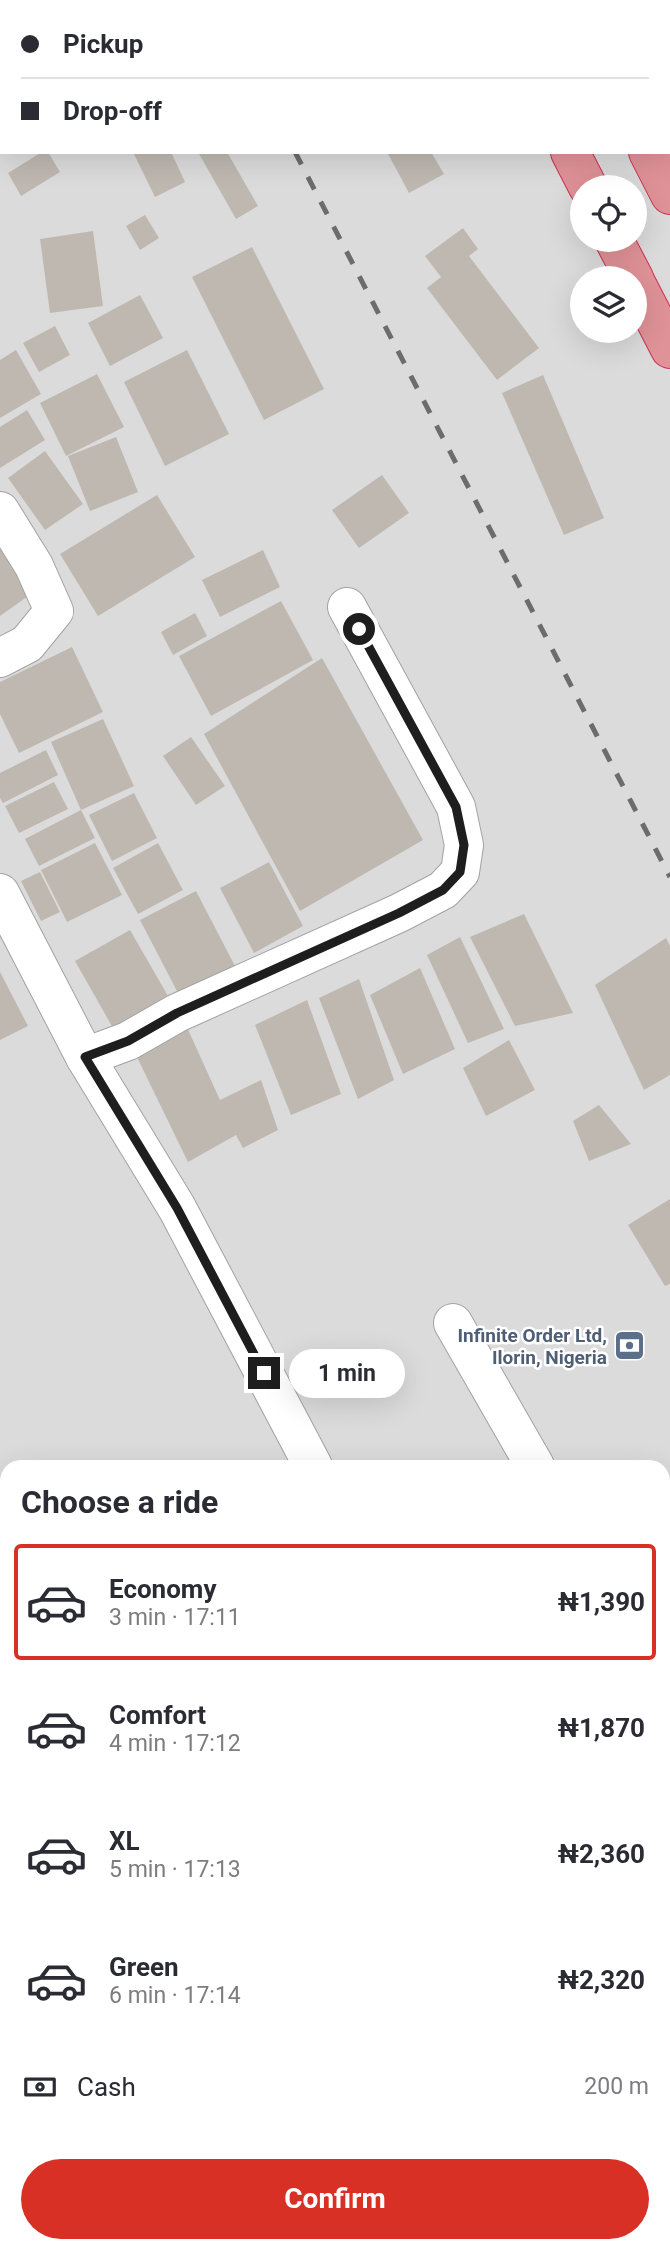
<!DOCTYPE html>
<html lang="en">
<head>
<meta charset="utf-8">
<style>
	body { margin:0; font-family:Roboto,sans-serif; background:#f7f7f7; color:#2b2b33; height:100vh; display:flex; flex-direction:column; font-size:26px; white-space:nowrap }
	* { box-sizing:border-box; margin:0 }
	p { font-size:23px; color:#7c7c81 }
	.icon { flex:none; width:38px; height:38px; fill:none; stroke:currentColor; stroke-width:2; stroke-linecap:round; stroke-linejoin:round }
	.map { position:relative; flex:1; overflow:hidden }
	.panel { position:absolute; left:0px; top:1460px; width:670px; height:793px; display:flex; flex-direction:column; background:#fff; border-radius:21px 21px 0 0; box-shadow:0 7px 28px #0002 }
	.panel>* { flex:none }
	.guide { position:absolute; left:0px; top:0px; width:670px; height:154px; box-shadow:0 7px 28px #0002; display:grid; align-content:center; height:154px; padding:0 21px; background:#fff }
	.tools { position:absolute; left:570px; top:175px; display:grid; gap:14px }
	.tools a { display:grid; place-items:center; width:77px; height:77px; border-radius:50%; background:#fff; box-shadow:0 7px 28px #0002; font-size:35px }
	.end { position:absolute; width:32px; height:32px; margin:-16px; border:9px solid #1e1e1e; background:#fff; box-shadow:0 0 0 4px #fff }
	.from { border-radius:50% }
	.bubble { position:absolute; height:49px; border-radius:24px; background:#fff; box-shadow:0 7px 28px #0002; font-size:23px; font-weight:700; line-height:49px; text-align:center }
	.guide b { display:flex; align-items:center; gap:24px; height:66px; font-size:26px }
	.guide b+b { border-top:2px solid #e1e1e2 }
	.guide i { width:18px; height:18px; background:#2b2b33 }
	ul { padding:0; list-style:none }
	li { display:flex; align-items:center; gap:21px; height:116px; margin:0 14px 10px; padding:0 7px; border:4px solid transparent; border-radius:7px }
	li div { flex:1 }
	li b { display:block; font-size:26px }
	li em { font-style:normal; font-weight:700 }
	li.active { border-color:#d93025 }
	li>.icon { width:63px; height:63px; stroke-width:1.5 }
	h2 { padding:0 21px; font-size:32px; line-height:84px }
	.pay { display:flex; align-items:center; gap:18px; height:77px; padding:0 21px; font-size:26px }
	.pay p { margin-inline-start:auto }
	.button { display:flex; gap:14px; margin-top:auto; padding:14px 21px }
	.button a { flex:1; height:80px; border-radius:42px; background:#d93025; color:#fff; font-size:28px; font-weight:700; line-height:80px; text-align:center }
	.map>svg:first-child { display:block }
	.residential { fill:#dcdbdb; fill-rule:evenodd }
	.building { fill:#beb8b1 }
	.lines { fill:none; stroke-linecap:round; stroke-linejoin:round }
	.minor-casing { stroke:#a2a2a2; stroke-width:40 }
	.major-casing { stroke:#8b710c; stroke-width:40 }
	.highway-casing { stroke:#cb3253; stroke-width:40 }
	.minor { stroke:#fff; stroke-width:38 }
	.major { stroke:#f4dba3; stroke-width:38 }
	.highway { stroke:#df9297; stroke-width:38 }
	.rail { stroke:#6c6c6c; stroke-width:5; stroke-dasharray:14 14; stroke-linecap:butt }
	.route { stroke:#1e1e1e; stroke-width:9 }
	.labels { text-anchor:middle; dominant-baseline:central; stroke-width:5; stroke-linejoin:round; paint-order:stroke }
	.service-label { font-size:19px; font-weight:bold; fill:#4e5e75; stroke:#fff; text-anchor:end }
</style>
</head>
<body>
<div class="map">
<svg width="670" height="2251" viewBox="0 0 670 2251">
	<rect width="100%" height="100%" fill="#eeece4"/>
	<!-- residential -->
	<path class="residential" d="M0,0H670V2251H0ZM2,2H668V152H2ZM583,187H635V240H583ZM583,278H635V331H583ZM7,1466H663V2245H7Z"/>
	<!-- building -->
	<g class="building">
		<polygon points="42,152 48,152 60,172 21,196 8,173"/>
		<polygon points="133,152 171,152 185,182 155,197"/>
		<polygon points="198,152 227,152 258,206 236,219"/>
		<polygon points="387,152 431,152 444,174 409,193"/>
		<polygon points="145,215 159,238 140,250 126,226"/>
		<polygon points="463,228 478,249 469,256 539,348 497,380 427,288 441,277 425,256"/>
		<polygon points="93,231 103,306 50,313 40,239"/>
		<polygon points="252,247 324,389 264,420 192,277"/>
		<polygon points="140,295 163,338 110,366 88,323"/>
		<polygon points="55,326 70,355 39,372 23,343"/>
		<polygon points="16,350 41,394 0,418 0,360"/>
		<polygon points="187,350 229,434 165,466 124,382"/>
		<polygon points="97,374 124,427 66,456 40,403"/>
		<polygon points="543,375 604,518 564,535 502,393"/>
		<polygon points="27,410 45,440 0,468 0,427"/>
		<polygon points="116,437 138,492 90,511 68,456"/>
		<polygon points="45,451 83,504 45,530 8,478"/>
		<polygon points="382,475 409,513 359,548 332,510"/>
		<polygon points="157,495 195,557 98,616 60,554"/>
		<polygon points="0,548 31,594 0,616"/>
		<polygon points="263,550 280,587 220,617 202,580"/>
		<polygon points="281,601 313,660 211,716 179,656"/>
		<polygon points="195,613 207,636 173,655 161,632"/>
		<polygon points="72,647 103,712 19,753 0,714 0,682"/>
		<polygon points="322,658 423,840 300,911 204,734"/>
		<polygon points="103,719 134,786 81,810 51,742"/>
		<polygon points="191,737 225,786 196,805 163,756"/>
		<polygon points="46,750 58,775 3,803 0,798 0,773"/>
		<polygon points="54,782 68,809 19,833 5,806"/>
		<polygon points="134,793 157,838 112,861 89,815"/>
		<polygon points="81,810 95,838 39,866 25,839"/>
		<polygon points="95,843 122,895 67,922 41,870"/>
		<polygon points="158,843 183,890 138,914 113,868"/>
		<polygon points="269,862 303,926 254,953 220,888"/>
		<polygon points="40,872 60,912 41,921 21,881"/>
		<polygon points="196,891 235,966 179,995 140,920"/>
		<polygon points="524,914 573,1013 515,1026 470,937"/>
		<polygon points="130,930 168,996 113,1028 75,961"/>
		<polygon points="460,937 504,1029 468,1043 427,955"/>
		<polygon points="666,938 670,946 670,1075 644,1090 595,985"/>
		<polygon points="420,968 455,1049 403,1074 370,995"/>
		<polygon points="0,972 28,1026 0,1040"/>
		<polygon points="359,979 394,1080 358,1099 319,998"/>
		<polygon points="307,1000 341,1094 291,1115 255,1025"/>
		<polygon points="185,1023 220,1100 261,1080 278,1130 243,1148 236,1135 188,1162 134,1051"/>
		<polygon points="509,1040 535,1090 486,1116 463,1068"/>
		<polygon points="599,1105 631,1144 589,1161 573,1121"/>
		<polygon points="670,1199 670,1284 665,1286 628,1225"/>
		<polygon points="670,1654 670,1760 663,1747 663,1657"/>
	</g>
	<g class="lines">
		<defs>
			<g id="minor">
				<polyline points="0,511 34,566 54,611 27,644 0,658"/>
				<polyline points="0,893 85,1057 177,1208 313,1466"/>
				<polyline points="85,1057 128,1041 177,1013 399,913 443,890 460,872 464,845 456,807 347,607"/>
				<polyline points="453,1323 535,1466"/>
				<polyline points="663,1930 670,1925"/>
			</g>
			<g id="major">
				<polyline points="599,2 602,0"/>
				<polyline points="663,2066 670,2062"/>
				<polyline points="663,2132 670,2127"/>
				<polyline points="379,2251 388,2245"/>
				<polyline points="477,2251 486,2245"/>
			</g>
			<g id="highway">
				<polyline points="492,0 493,2"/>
				<polyline points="570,0 571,2"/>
				<polyline points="570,152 588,187"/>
				<polyline points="648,152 670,195"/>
				<polyline points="614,240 634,278"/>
				<polyline points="635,281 670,349"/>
			</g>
		</defs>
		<!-- minor casing -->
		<use href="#minor" class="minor-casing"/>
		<!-- major casing -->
		<use href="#major" class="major-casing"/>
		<!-- highway casing -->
		<use href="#highway" class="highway-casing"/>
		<!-- minor -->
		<use href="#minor" class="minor"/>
		<!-- major -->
		<use href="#major" class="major"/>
		<!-- highway -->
		<use href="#highway" class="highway"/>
		<!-- rail -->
		<g class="rail">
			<polyline points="217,0 218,2"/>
			<polyline points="295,152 670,877"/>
		</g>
	</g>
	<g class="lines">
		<!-- route -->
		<polyline class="route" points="264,1373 177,1208 85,1057 128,1041 177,1013 399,913 443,890 460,872 464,845 456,807 359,629"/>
	</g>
	<!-- icons -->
	<defs>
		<symbol id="bank-square" viewBox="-11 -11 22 22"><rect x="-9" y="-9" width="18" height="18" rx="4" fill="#5c6f8a" stroke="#fff"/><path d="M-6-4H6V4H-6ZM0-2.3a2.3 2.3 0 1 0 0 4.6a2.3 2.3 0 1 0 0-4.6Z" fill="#fff"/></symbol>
	</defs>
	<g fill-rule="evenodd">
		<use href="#bank-square" x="612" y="1328" width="35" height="35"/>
	</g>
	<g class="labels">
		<!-- service labels -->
		<g class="service-label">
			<text x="607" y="1335">Infinite Order Ltd,<tspan x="607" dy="22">Ilorin, Nigeria</tspan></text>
		</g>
	</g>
</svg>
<div class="tools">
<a><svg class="icon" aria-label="locate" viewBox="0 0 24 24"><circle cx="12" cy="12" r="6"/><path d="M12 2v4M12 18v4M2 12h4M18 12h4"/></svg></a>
<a><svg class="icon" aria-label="layers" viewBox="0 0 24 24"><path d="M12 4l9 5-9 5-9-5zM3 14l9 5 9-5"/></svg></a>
</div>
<i class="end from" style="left:359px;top:629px"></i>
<i class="end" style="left:264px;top:1373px"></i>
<div class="bubble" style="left:289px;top:1349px;width:116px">1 min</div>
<div class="guide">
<b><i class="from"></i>Pickup</b>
<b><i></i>Drop-off</b>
</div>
<section class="panel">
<h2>Choose a ride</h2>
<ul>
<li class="active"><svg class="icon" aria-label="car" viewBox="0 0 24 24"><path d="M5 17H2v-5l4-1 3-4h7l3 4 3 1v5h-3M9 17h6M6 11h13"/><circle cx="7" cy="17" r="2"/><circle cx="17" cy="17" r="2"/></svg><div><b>Economy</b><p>3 min · 17:11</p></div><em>₦1,390</em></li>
<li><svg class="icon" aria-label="car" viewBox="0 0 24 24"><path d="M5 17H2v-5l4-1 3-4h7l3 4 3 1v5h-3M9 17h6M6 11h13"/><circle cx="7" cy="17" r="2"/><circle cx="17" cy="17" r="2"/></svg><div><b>Comfort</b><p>4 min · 17:12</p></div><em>₦1,870</em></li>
<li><svg class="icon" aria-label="car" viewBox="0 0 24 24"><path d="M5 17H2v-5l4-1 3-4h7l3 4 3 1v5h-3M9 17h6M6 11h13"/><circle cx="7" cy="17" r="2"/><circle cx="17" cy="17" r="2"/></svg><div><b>XL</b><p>5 min · 17:13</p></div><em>₦2,360</em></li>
<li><svg class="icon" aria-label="car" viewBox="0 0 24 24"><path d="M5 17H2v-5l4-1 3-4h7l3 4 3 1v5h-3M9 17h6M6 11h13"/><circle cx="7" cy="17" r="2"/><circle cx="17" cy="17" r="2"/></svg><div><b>Green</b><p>6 min · 17:14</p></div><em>₦2,320</em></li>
</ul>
<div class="pay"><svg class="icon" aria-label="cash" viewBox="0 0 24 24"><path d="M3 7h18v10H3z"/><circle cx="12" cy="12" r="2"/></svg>Cash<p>200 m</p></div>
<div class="button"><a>Confirm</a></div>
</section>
</div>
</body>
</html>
